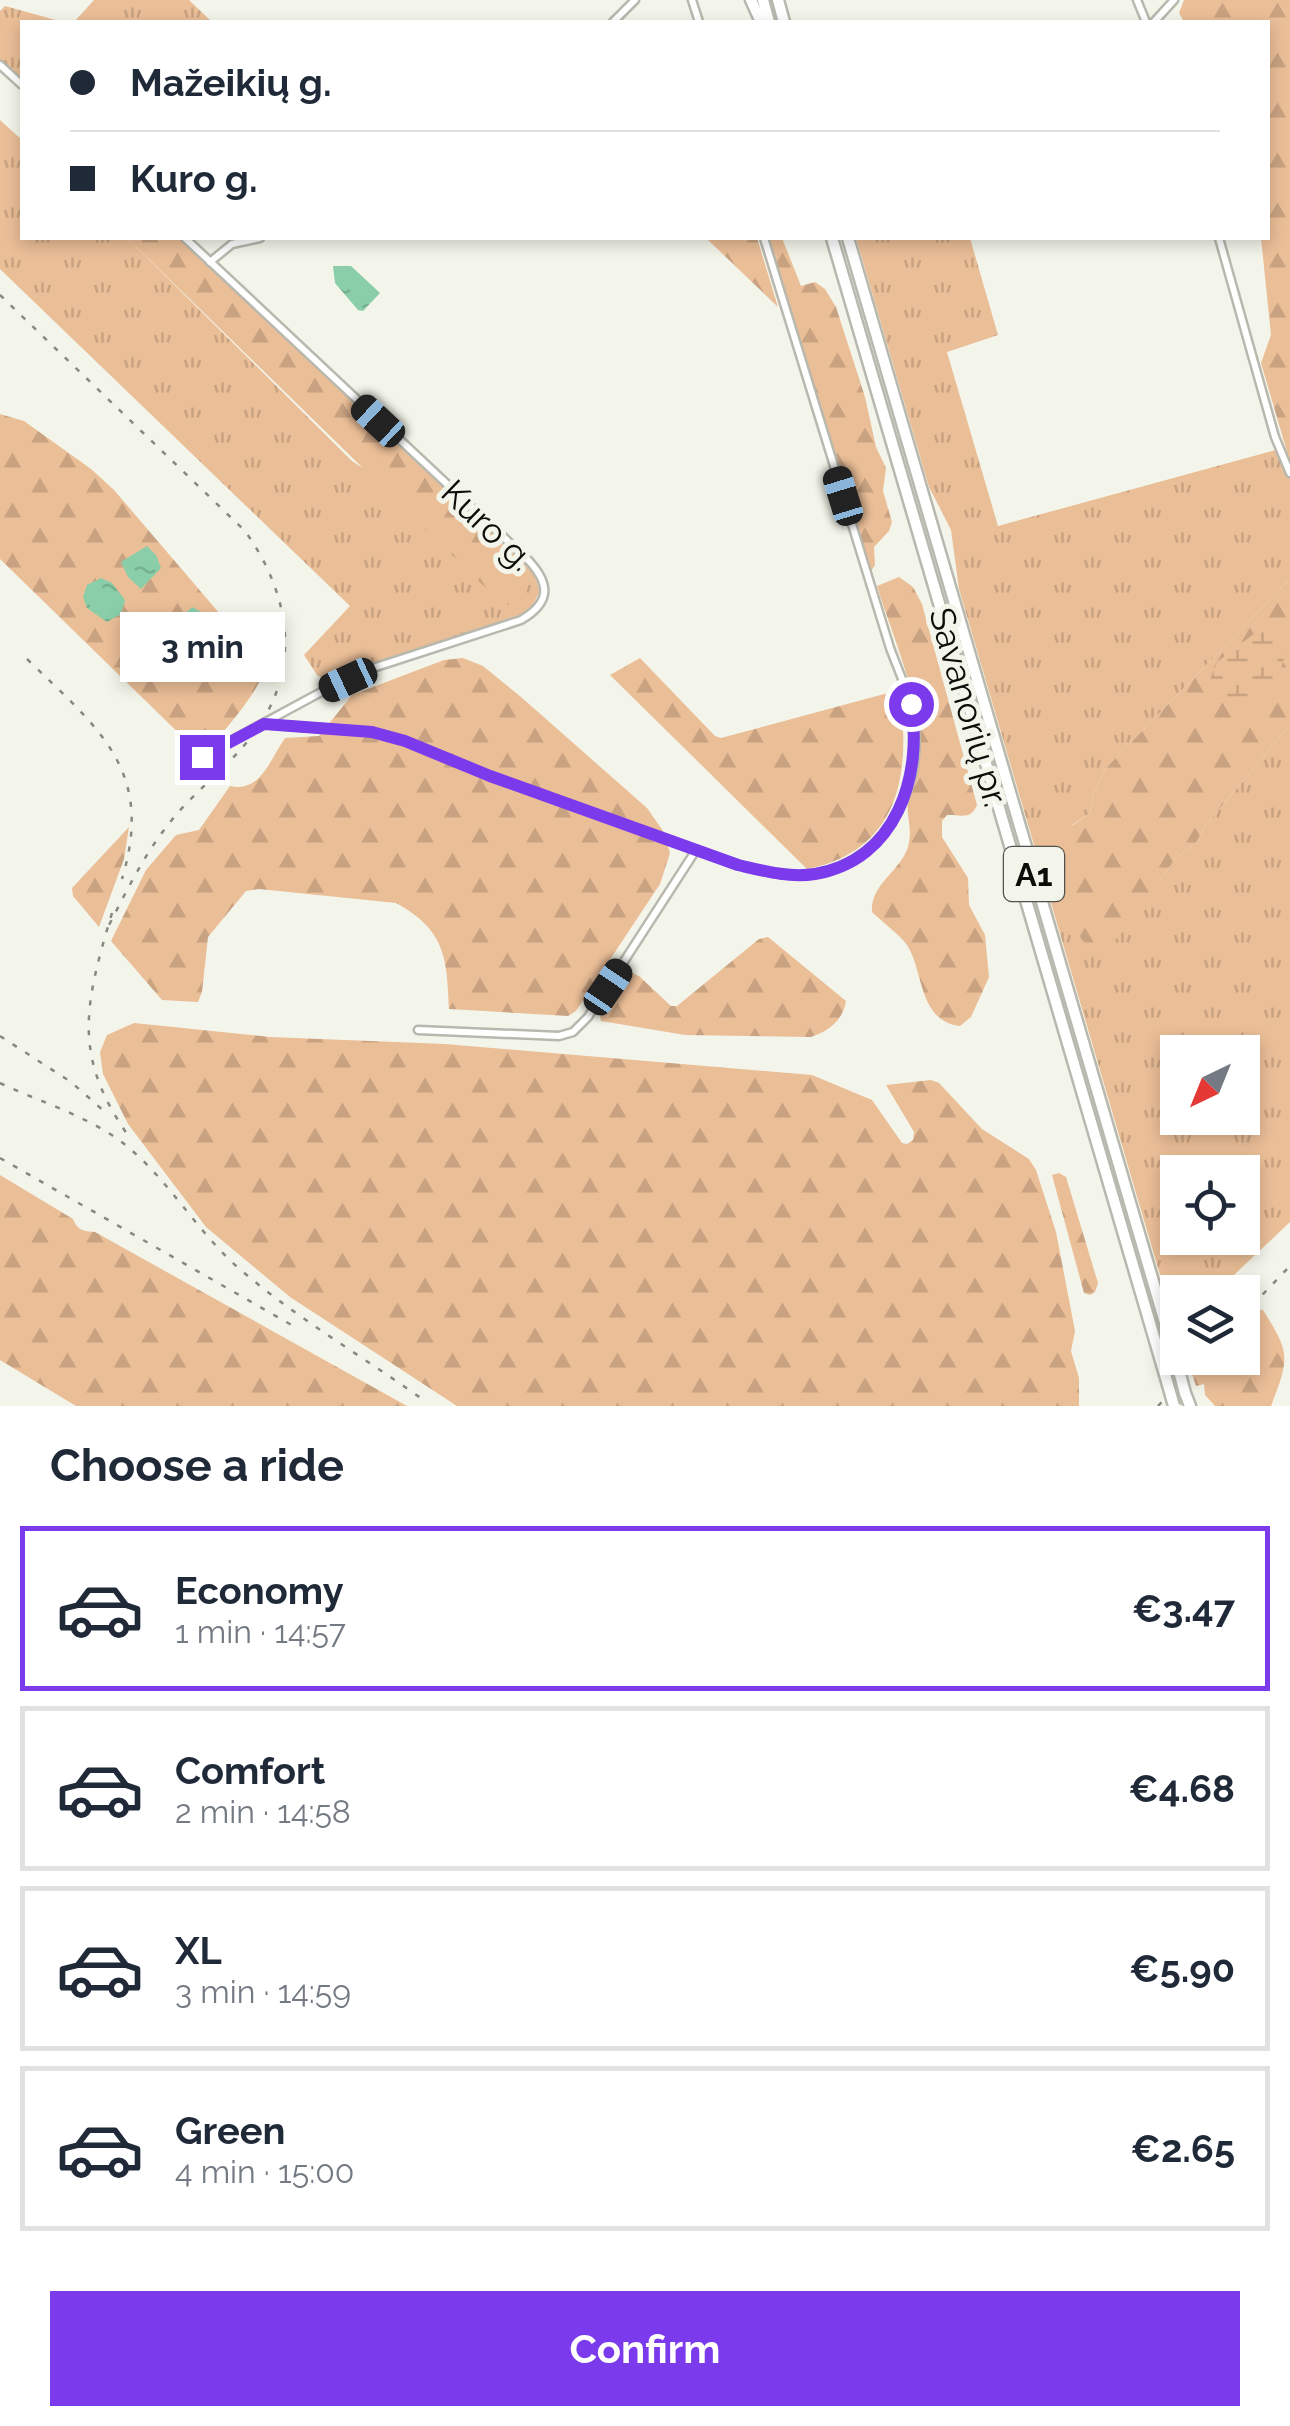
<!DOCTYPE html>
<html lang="en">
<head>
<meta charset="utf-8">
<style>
	body { margin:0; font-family:Raleway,sans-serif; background:#f2f2f3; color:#1f2937; height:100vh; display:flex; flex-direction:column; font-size:38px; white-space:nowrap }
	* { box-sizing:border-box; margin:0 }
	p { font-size:32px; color:#747a83 }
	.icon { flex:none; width:55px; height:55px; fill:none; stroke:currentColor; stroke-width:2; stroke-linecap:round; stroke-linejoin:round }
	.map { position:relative; height:1406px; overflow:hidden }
	.panel { display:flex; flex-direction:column; background:#fff; flex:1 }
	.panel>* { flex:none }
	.hud { position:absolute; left:20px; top:20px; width:1250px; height:220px; border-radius:0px; box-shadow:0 5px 15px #0003; display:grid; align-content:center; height:220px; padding:0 50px; background:#fff }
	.needle { width:65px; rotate:223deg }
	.tools { position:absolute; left:1160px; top:1035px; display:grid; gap:20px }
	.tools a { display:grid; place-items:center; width:100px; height:100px; border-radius:0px; background:#fff; box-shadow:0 5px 15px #0003; font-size:50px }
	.end { position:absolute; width:45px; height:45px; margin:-22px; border:12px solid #7c3aed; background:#fff; box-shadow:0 0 0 5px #fff }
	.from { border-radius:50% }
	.bubble { position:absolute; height:70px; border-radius:0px; background:#fff; box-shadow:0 5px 15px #0003; font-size:32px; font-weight:700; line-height:70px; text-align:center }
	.car { position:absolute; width:30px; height:60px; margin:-30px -15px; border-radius:12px; box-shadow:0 0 8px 2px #0007; background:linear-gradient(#222 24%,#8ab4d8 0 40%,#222 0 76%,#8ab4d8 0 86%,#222 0) }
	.hud b { display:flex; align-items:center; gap:35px; height:95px; font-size:38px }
	.hud b+b { border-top:2px solid #e0e1e3 }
	.hud i { width:25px; height:25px; background:#1f2937 }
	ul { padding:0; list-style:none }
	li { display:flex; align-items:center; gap:30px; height:165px; margin:0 20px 15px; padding:0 30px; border:5px solid #e0e1e3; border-radius:0px }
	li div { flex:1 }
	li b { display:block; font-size:38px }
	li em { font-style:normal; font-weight:700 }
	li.current { border-color:#7c3aed }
	li>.icon { width:90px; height:90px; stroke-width:1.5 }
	h2 { padding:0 50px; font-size:45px; line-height:120px }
	.button { display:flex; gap:20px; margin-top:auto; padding:20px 50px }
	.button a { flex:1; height:115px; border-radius:0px; background:#7c3aed; color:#fff; font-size:40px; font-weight:700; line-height:115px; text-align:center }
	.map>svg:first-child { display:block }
	.grass { fill:url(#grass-tufts); fill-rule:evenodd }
	.forest { fill:url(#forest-firs); fill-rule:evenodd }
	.wetland { fill:url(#wetland-marsh) }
	.water { fill:url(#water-ripples) }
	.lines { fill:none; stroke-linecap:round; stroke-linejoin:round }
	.minor-casing { stroke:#b8b8ae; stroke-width:11 }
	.trunk-casing { stroke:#b8b8ae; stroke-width:15 }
	.minor { stroke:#fff; stroke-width:6 }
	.trunk { stroke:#fff; stroke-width:10 }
	.rail { stroke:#878880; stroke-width:2.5; stroke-dasharray:5 10; stroke-linecap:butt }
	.trunk-bridge-casing { stroke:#b8b8ae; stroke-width:15; stroke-linecap:butt }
	.trunk-bridge { stroke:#fff; stroke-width:10 }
	.route { stroke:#7c3aed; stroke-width:12 }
	.labels { text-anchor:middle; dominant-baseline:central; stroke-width:10; stroke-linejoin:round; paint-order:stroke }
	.shield { fill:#f4f5ea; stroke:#52524c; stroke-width:2.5 }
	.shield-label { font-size:32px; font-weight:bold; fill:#0c0c09 }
	.street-label { font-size:35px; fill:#0c0c09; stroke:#f4f5ea }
</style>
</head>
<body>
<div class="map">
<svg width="1290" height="1406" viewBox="0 0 1290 1406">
	<defs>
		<pattern id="grass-tufts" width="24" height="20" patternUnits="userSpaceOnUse" patternTransform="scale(2.5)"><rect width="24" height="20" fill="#eabe97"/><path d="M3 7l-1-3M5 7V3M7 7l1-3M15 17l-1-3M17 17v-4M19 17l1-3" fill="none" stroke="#c8a281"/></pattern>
		<pattern id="forest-firs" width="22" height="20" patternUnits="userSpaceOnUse" patternTransform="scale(2.5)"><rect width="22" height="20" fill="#eabe97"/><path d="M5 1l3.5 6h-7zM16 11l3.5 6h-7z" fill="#c8a281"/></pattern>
		<pattern id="wetland-marsh" width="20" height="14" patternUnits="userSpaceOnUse" patternTransform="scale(2.5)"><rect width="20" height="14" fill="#eabe97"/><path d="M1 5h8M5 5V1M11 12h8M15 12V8" fill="none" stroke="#c8a281"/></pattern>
		<pattern id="water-ripples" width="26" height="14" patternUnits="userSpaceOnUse" patternTransform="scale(2.5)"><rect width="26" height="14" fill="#89cea8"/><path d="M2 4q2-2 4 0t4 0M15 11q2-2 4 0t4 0" fill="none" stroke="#75b08f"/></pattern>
	</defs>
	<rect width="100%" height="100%" fill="#f4f5ea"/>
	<!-- grass -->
	<g class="grass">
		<polygon points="94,0 189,0 212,22 74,22"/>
		<polygon points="5,6 63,22 22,22 22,81 0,61 0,11"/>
		<polygon points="0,120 22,140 22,238 127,238 352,461 529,574 521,561 534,574 540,591 530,611 329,682 317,675 304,655 350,606 0,269"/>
		<path d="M856,238H970L998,335L947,352L998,526L1283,448L1290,462V579L1105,769L1093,795L1090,813L1072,825L1052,826L1159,882L1175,859L1196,843L1205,826L1290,725V1222L1216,1292H1178L1177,1333L959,589L951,530L929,487ZM1178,1052H1242V1118H1178ZM1178,1172H1242V1238H1178Z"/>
	</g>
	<!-- forest -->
	<g class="forest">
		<polygon points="1184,0 1290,0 1290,462 1261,363 1271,335 1261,238 1268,238 1268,22 1184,22 1179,13"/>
		<polygon points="127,238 179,238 521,561 529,574 527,591 518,605 508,605 491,593"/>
		<polygon points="706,238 757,238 778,307"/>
		<polygon points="768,238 782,238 801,286 815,282 825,289 836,307 865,397 876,447 886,468 883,491 892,522 889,531 874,547 875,565 870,573"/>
		<path d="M0,414L24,421L91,469L114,490L220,614L245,633L266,657C271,675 235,718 223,732C217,739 202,744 194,748L0,559ZM184,615L211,627C203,640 181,670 165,674C156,676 144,664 137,658L135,644L158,620Z"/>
		<path d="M899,577L913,587L922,604L977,805C970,821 961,814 947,815L942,821V837L968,878L969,905L985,935L989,977L971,1017L960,1026C918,1021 924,971 907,945C898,933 883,923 872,912C870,884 900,872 908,847C913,829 906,817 908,802C910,784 918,767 919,749C922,702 891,632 877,586Z"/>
		<polygon points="1290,579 1290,725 1205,826 1196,843 1175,859 1159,882 1156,896 1105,951 1094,951 1081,939 1048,832 1052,825 1073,825 1090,813 1093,795 1105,769"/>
		<path d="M463,658L483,666L521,697L647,808L663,831L670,853L660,884L576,1011L568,1016L449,1009C447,957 445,930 396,903L259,889L246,891L208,937L202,992L198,1002L162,1000L111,941L146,870L176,835L199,830L230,786C261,793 270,759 285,738L319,736L352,695L444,660Z"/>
		<path d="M640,658L715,736L721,738L899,690C912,772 900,851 807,869L610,675Z"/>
		<polygon points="129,827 124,859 99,927 73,896 72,888"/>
		<path d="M768,937L846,1001C843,1020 829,1031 811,1037L685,1035L601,1021L600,1015L621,980L632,973L639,976L671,1006H677L759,939Z"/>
		<polygon points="134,1023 270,1037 445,1044 812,1075 872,1100 902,1143 907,1144 913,1140 914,1132 886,1085 931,1080 939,1083 982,1129 1029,1159 1036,1170 1056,1232 1075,1331 1071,1351 1079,1378 1079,1406 457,1406 290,1297 206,1227 128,1124 103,1074 100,1052 107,1035"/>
		<polygon points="1059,1173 1066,1177 1098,1283 1095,1292 1090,1295 1084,1293 1052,1175"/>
		<path d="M0,1175L73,1219C78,1231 84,1231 95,1232L407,1406H76L0,1360Z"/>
		<path d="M1255,1309L1263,1310C1290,1353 1290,1357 1271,1406H1215L1205,1395L1204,1384L1196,1386L1192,1374L1208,1358H1242L1243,1322Z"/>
	</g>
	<!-- wetland -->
	<path class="wetland" d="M1268,628L1278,632L1287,649L1276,684L1263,695C1243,694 1230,705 1211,694L1208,685L1217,662L1259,630Z"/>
	<!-- water -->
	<g class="water">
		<polygon points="333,266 351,266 380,293 363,311 358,310 335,283"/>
		<polygon points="147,546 156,555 161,568 141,589 128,577 121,562"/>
		<polygon points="101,578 112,583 125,600 121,614 107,622 87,608 83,597 87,585"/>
		<path d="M192,607L203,613L211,627L201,644L162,675L137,658L135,644C149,626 159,618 182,617Z"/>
	</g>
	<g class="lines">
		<defs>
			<g id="minor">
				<polyline points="692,0 699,22"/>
				<polyline points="1137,0 1146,22"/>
				<polyline points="613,22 635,0"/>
				<polyline points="1154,22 1174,0"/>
				<polyline points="0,65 22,85"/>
				<path d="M185,238L529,561C551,585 550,603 521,620L373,668L323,691L201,757"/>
				<polyline points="1219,238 1275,437 1290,473"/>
				<polyline points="210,262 232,244 260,238"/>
				<path d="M264,724L372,732L405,741L490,776L738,865C763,871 788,878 814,874C882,863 921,794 915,729C913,701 900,675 890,648L764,238"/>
				<polyline points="418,1030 559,1036 573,1032 588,1017 696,850"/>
			</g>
			<g id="trunk">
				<polyline points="751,0 761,22"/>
				<polyline points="763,0 769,22"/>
				<polyline points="778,0 784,22"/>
				<polyline points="832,238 1166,1378"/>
				<polyline points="848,238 1178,1367"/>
				<polyline points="1185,1393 1190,1406"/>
			</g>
		</defs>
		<!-- minor casing -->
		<use href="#minor" class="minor-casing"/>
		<!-- trunk casing -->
		<use href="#trunk" class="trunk-casing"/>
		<!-- minor -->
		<use href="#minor" class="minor"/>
		<!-- trunk -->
		<use href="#trunk" class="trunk"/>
		<!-- rail -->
		<g class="rail">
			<path d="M0,295L245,531C291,595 303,671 251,737C227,768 195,791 171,821C145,853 127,890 108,927"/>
			<path d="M27,659C99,729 155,770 122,879"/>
			<path d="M112,913C85,1004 71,1056 130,1138"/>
			<polyline points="0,1036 71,1082 105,1112"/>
			<path d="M0,1083C40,1102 88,1116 123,1143C169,1179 197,1233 242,1271C298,1319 362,1356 422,1399"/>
			<polyline points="0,1158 295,1327"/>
			<polyline points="1242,1316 1290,1266"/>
			<polyline points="1158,1406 1204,1358"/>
		</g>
		<defs>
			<g id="trunk-bridge">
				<polyline points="1178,1367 1185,1393"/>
				<polyline points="1166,1378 1174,1406"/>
			</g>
		</defs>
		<!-- trunk-bridge casing -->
		<use href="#trunk-bridge" class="trunk-bridge-casing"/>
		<!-- trunk-bridge -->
		<use href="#trunk-bridge" class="trunk-bridge"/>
	</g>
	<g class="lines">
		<!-- route -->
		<path class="route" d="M202,757L264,724L372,732L405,741L490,776L738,865C764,871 789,878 815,874C897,860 923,775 911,704"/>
	</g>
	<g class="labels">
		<!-- shield labels -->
		<rect class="shield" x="1004" y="847" width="60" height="54" rx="8"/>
		<g class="shield-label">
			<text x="1034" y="874">A1</text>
		</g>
		<!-- street labels -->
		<g class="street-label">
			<text transform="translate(488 525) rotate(44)">Kuro g.</text>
			<text transform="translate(969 707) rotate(74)">Savanorių pr.</text>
		</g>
	</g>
</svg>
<div class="tools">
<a><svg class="needle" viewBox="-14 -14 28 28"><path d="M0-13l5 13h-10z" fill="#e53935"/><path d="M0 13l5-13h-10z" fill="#747a83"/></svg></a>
<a><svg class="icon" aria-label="locate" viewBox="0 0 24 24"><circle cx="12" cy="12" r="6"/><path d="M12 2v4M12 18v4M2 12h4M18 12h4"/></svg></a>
<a><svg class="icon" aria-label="layers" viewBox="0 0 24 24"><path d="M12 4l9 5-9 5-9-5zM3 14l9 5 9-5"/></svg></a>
</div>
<i class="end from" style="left:911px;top:704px"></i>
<i class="end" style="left:202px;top:757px"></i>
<div class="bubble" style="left:120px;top:612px;width:165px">3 min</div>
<i class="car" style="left:378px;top:421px;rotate:313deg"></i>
<i class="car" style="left:843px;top:496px;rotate:343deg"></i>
<i class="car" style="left:348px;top:680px;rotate:245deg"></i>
<i class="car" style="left:608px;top:987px;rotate:34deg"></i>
<div class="hud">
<b><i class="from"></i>Mažeikių g.</b>
<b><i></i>Kuro g.</b>
</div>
</div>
<section class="panel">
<h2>Choose a ride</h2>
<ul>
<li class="current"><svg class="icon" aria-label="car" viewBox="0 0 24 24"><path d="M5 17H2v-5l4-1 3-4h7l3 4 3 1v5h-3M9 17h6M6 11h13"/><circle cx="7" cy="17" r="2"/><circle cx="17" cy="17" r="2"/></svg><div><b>Economy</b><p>1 min · 14:57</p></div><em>€3.47</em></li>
<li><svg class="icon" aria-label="car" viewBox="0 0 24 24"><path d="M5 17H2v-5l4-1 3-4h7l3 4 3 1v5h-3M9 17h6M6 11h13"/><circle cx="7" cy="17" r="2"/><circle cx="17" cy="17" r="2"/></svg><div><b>Comfort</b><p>2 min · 14:58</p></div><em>€4.68</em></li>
<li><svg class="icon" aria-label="car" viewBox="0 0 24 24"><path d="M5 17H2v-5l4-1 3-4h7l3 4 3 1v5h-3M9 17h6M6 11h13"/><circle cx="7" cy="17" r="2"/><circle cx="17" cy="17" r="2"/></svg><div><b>XL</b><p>3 min · 14:59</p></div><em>€5.90</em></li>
<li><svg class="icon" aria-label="car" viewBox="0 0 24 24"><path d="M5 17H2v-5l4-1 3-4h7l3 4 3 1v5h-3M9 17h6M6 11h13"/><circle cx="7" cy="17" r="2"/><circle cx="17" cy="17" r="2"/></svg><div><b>Green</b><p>4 min · 15:00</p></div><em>€2.65</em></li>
</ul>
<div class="button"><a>Confirm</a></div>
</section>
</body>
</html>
